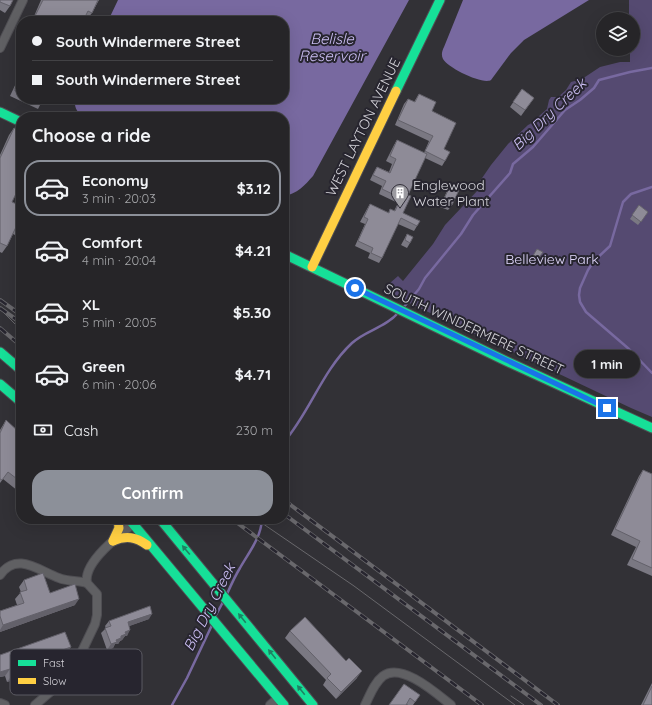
<!DOCTYPE html>
<html lang="en">
<head>
<meta charset="utf-8">
<style>
	body { margin:0; font-family:Quicksand,sans-serif; background:#323134; color:#f1f3f6; height:100vh; display:flex; flex-direction:column; font-size:15px; white-space:nowrap }
	* { box-sizing:border-box; margin:0 }
	p { font-size:13px; color:#a4a5a8 }
	.icon { flex:none; width:22px; height:22px; fill:none; stroke:currentColor; stroke-width:2; stroke-linecap:round; stroke-linejoin:round }
	.map { position:relative; flex:1; overflow:hidden }
	.drawer { position:absolute; left:16px; top:112px; width:273px; height:412px; display:flex; flex-direction:column; background:#262528; border-radius:16px; box-shadow:0 4px 16px #0002,0 0 0 1px #424245 }
	.drawer>* { flex:none }
	.top-card { position:absolute; left:16px; top:16px; width:273px; height:88px; border-radius:16px; box-shadow:0 4px 16px #0002,0 0 0 1px #424245; display:grid; align-content:center; height:88px; padding:0 16px; background:#262528 }
	.tools { position:absolute; left:596px; top:12px; display:grid; gap:8px }
	.tools a { display:grid; place-items:center; width:44px; height:44px; border-radius:50%; background:#262528; box-shadow:0 4px 16px #0002,0 0 0 1px #424245; font-size:20px }
	.end { position:absolute; width:18px; height:18px; margin:-9px; border:5px solid #1a73e8; background:#fff; box-shadow:0 0 0 2px #fff }
	.from { border-radius:50% }
	.bubble { position:absolute; height:28px; border-radius:14px; background:#262528; box-shadow:0 4px 16px #0002,0 0 0 1px #424245; font-size:13px; font-weight:700; line-height:28px; text-align:center }
	.top-card b { display:flex; align-items:center; gap:14px; height:38px; font-size:15px }
	.top-card b+b { border-top:1px solid #424245 }
	.top-card i { width:10px; height:10px; background:#f1f3f6 }
	ul { padding:0; list-style:none }
	li { display:flex; align-items:center; gap:12px; height:56px; margin:0 8px 6px; padding:0 8px; border:2px solid transparent; border-radius:16px }
	li div { flex:1 }
	li b { display:block; font-size:15px }
	li em { font-style:normal; font-weight:700 }
	li.selected { border-color:#8c9099 }
	li>.icon { width:36px; height:36px; stroke-width:1.5 }
	h2 { padding:0 16px; font-size:18px; line-height:48px }
	.pay { display:flex; align-items:center; gap:10px; height:44px; padding:0 16px; font-size:15px }
	.pay p { margin-inline-start:auto }
	.primary-button { display:flex; gap:8px; margin-top:auto; padding:8px 16px }
	.primary-button a { flex:1; height:46px; border-radius:16px; background:#8c9099; color:#fff; font-size:16px; font-weight:700; line-height:46px; text-align:center }
	.map>svg:first-child { display:block }
	.green { fill:#554a71 }
	.water { fill:#7869a0 }
	.lines { fill:none; stroke-linecap:round; stroke-linejoin:round }
	.stream { stroke:#7869a0; stroke-width:2.5 }
	.street-casing { stroke:#4f4e53; stroke-width:10 }
	.fast-casing { stroke:#4f4e53; stroke-width:11 }
	.slow-casing { stroke:#4f4e53; stroke-width:11 }
	.street { stroke:#606063; stroke-width:8 }
	.fast { stroke:#16e098; stroke-width:9 }
	.slow { stroke:#ffcf43; stroke-width:9 }
	.tram { stroke:#69686c; stroke-width:1 }
	.rail-casing { stroke:#69686c; stroke-width:4 }
	.rail { stroke:#27252f; stroke-width:2.5; stroke-dasharray:8; stroke-linecap:butt }
	.wall { fill:#7a7882 }
	.shaded-wall { fill:#63616a }
	.building { fill:#8e8b97; stroke:#63616a }
	.oneway { fill:#1e8264 }
	.route { stroke:#1a73e8; stroke-width:5 }
	.labels { text-anchor:middle; dominant-baseline:central; stroke-width:4; stroke-linejoin:round; paint-order:stroke }
	.street-label { font-size:14px; fill:#d5d4da; stroke:#27252f }
	.poi-label { font-size:14px; fill:#d5d4da; stroke:#27252f; text-anchor:start }
	.park-label { font-size:14px; fill:#e0d7fb; stroke:#27252f }
	.water-label { font-size:15px; font-style:italic; fill:#cbbef3; stroke:#27252f }
	.key { fill:#27252f; stroke:#5b5a62; stroke-width:1 }
	.key-label { font-size:11px; fill:#d5d4da }
</style>
</head>
<body>
<div class="map">
<svg width="652" height="705" viewBox="0 0 652 705">
	<rect width="100%" height="100%" fill="#323136"/>
	<!-- green -->
	<polygon class="green" points="629,0 652,0 652,417 631,408 386,292 390,283 398,276 403,281 433,244 445,225 478,190 480,181 491,165 508,144 528,125 530,124 547,109 549,100 551,97 558,97 566,90 571,82 582,79 600,67 620,62 630,62 630,49 633,49 633,19 629,19"/>
	<!-- water -->
	<g class="water">
		<path d="M118,0H409L313,176C305,185 297,194 284,196V117H83C77,112 74,107 75,99H284V21H108Z"/>
		<path d="M463,0H589L524,40L511,53L491,80C483,85 448,68 443,59C441,55 442,51 444,47Z"/>
	</g>
	<g class="lines">
		<!-- stream -->
		<g class="stream">
			<polyline points="652,187 631,194 623,202 610,246 594,261 588,270 580,288 579,295 580,302 586,312 629,349 652,373"/>
			<polyline points="403,308 419,289 425,278 461,234 473,215 510,173 513,164 533,147 565,110 580,100 594,88 599,80 630,72 652,68"/>
			<path d="M284,442C310,412 322,371 352,343C366,330 385,328 398,313"/>
			<path d="M227,594C231,585 235,576 240,568C249,552 261,538 262,519"/>
			<polyline points="216,615 223,602"/>
			<polyline points="172,705 187,678 212,625"/>
		</g>
		<defs>
			<g id="street">
				<polyline points="0,48 23,0"/>
				<path d="M0,575C17,551 39,571 59,578C68,582 78,580 87,583L97,594V615L95,624L74,668L70,675L35,705"/>
				<path d="M87,583C83,562 119,536 133,524"/>
				<polyline points="0,703 5,705"/>
				<polyline points="270,705 278,698"/>
				<path d="M365,705C370,695 374,683 383,676C402,662 437,694 451,705"/>
			</g>
			<g id="fast">
				<polyline points="396,91 440,0"/>
				<polyline points="0,112 21,122"/>
				<polyline points="284,254 506,361 652,428"/>
				<polyline points="0,352 21,370"/>
				<polyline points="0,384 21,402"/>
				<polyline points="129,519 284,705"/>
				<polyline points="160,519 313,705"/>
			</g>
			<g id="slow">
				<polyline points="312,267 396,91"/>
				<path d="M113,541C126,535 136,537 147,545"/>
				<polyline points="113,541 119,528 118,519"/>
			</g>
		</defs>
		<!-- street casing -->
		<use href="#street" class="street-casing"/>
		<!-- fast casing -->
		<use href="#fast" class="fast-casing"/>
		<!-- slow casing -->
		<use href="#slow" class="slow-casing"/>
		<!-- street -->
		<use href="#street" class="street"/>
		<!-- fast -->
		<use href="#fast" class="fast"/>
		<!-- slow -->
		<use href="#slow" class="slow"/>
		<!-- tram -->
		<g class="tram">
			<polyline points="0,309 21,330"/>
			<polyline points="256,519 354,586 515,705"/>
			<polyline points="511,696 524,705"/>
		</g>
		<defs>
			<g id="rail">
				<polyline points="0,300 21,315"/>
				<polyline points="0,308 21,323"/>
				<polyline points="0,328 21,346"/>
				<polyline points="284,500 558,705"/>
				<polyline points="284,514 541,705"/>
				<polyline points="232,519 482,705"/>
			</g>
		</defs>
		<!-- rail casing -->
		<use href="#rail" class="rail-casing"/>
		<!-- rail -->
		<use href="#rail" class="rail"/>
	</g>
	<!-- wall -->
	<g class="wall">
		<polygon points="0,0 10,6 5,13 0,10"/>
		<polygon points="41,0 99,0 92,13 87,19 84,18 83,21 32,21"/>
		<polygon points="21,75 21,99 43,99 38,109 10,96 18,79"/>
		<polygon points="522,89 534,98 521,116 510,107"/>
		<polygon points="419,94 432,111 444,149 445,161 442,166 425,158 408,195 403,213 417,226 414,231 398,224 382,258 379,263 368,258 370,253 355,246 365,224 360,222 367,209 370,204 388,213 390,209 394,211 398,203 379,194 382,186 370,180 374,172 377,167 389,172 392,164 386,161 394,145 397,140 424,153 429,141 395,125 404,104 408,99 414,102"/>
		<polygon points="14,128 21,131 21,185 20,185 12,202 21,206 21,238 13,234 7,246 2,253 0,252 0,155 9,135"/>
		<polygon points="450,186 452,205 448,210 440,207 447,191"/>
		<polygon points="639,205 648,212 638,225 630,219"/>
		<polygon points="407,234 410,243 407,248 401,245"/>
		<polygon points="537,249 536,262 534,266 529,263"/>
		<polygon points="6,420 21,434 21,487 18,491 3,479 0,483 0,430"/>
		<polygon points="643,470 652,474 652,576 627,565 636,547 611,535 639,476"/>
		<polygon points="24,580 50,593 75,605 0,632 0,611 17,605 15,599 21,592 19,587"/>
		<polygon points="149,619 129,626 127,636 125,636 122,640 120,641 118,644 115,644 113,648 107,650 101,633 106,628 105,626 109,621"/>
		<polygon points="290,631 357,678 336,699 323,685 326,680 285,638"/>
		<polygon points="66,654 47,661 43,670 40,671 43,679 38,686 20,692 16,679 7,682 5,676 0,677 0,655"/>
		<polygon points="652,683 652,705 641,705"/>
		<polygon points="420,695 413,705 408,705 406,704 389,705"/>
	</g>
	<!-- shaded-wall -->
	<g class="shaded-wall">
		<polygon points="79,599 75,605 0,632 0,630 3,625"/>
		<polygon points="152,614 149,619 124,628 128,622"/>
		<polygon points="130,630 127,636 125,636 122,640 120,641 118,644 115,644 113,648 107,650 111,644 125,632"/>
		<polygon points="71,647 66,654 40,663 45,656"/>
		<polygon points="48,663 43,670 34,673 39,666"/>
		<polygon points="10,669 5,676 0,677 0,672"/>
		<polygon points="362,671 357,678 336,699 341,692"/>
		<polygon points="20,672 16,679 7,682 12,675"/>
		<polygon points="43,679 38,686 20,692 25,686"/>
	</g>
	<!-- building -->
	<g class="building">
		<polygon points="0,0 13,0 10,6 0,2"/>
		<polygon points="43,0 98,0 92,13 88,11 83,21 35,21 33,20"/>
		<polygon points="21,75 21,94 14,90"/>
		<polygon points="522,89 534,98 525,110 513,102"/>
		<polygon points="419,94 436,102 432,111 456,123 444,149 450,152 445,161 425,151 433,136 398,120 408,99 415,102"/>
		<polygon points="31,99 43,99 41,104"/>
		<polygon points="14,128 21,131 21,183 12,202 21,206 21,229 16,227 7,246 0,243 0,158"/>
		<polygon points="397,140 427,154 408,195 411,196 403,213 420,221 417,226 401,218 382,258 371,253 373,248 358,241 368,219 364,217 370,204 389,213 390,209 395,211 401,198 382,189 386,181 373,175 377,167 390,173 396,159 390,156"/>
		<polygon points="450,186 459,190 452,205 443,201"/>
		<polygon points="639,205 648,212 641,222 632,215"/>
		<polygon points="407,234 413,237 410,243 405,240"/>
		<polygon points="537,249 543,252 536,262 531,259"/>
		<polygon points="6,420 21,434 21,482 8,472 2,480 0,479 0,433"/>
		<polygon points="643,470 652,474 652,568 632,559 640,541 615,529"/>
		<polygon points="43,573 50,593 75,584 79,599 3,625 0,616 0,611 24,603 20,592 27,590 24,580"/>
		<polygon points="150,606 152,614 128,622 130,630 125,632 126,634 121,636 121,638 116,640 117,642 111,644 105,628 111,626 109,621"/>
		<polygon points="305,617 346,661 349,658 362,671 341,692 327,678 331,674 290,631"/>
		<polygon points="65,632 71,647 45,656 48,663 39,666 43,679 25,686 20,672 12,675 10,669 0,672 0,655"/>
		<polygon points="404,684 420,695 415,702 410,698 406,705 389,705"/>
		<polygon points="652,686 652,705 643,705"/>
	</g>
	<!-- one-way arrows -->
	<defs><path id="oneway-solid" d="M-6-.8H1V-3.2L6.5 0L1 3.2V.8H-6Z"/></defs>
	<g class="oneway">
		<use href="#oneway-solid" transform="translate(186 550) rotate(-130)"/>
		<use href="#oneway-solid" transform="translate(242 618) rotate(-129)"/>
		<use href="#oneway-solid" transform="translate(272 654) rotate(-129)"/>
		<use href="#oneway-solid" transform="translate(301 690) rotate(-129)"/>
	</g>
	<g class="lines">
		<!-- route -->
		<polyline class="route" points="355,288 607,408"/>
	</g>
	<!-- icons -->
	<defs>
		<symbol id="building-pin" viewBox="-11 -11 22 30"><path d="M0 17L-7.5 6A9.5 9.5 0 1 1 7.5 6Z" fill="#9c9ba1" stroke="#27252f"/><path d="M-4-6H4V6H1V3H-1V6H-4ZM-2.5-4.3h1.7v1.8h-1.7ZM.8-4.3h1.7v1.8H.8ZM-2.5-1h1.7V.8h-1.7ZM.8-1h1.7V.8H.8Z" fill="#fff"/></symbol>
	</defs>
	<g fill-rule="evenodd">
		<use href="#building-pin" x="390" y="183" width="20" height="27"/>
	</g>
	<g class="labels">
		<!-- street labels -->
		<g class="street-label">
			<text transform="translate(363 127) rotate(-64)">WEST LAYTON AVENUE</text>
			<text transform="translate(474 329) rotate(25)">SOUTH WINDERMERE STREET</text>
		</g>
		<!-- poi labels -->
		<g class="poi-label">
			<text x="413" y="185">Englewood<tspan x="413" dy="16">Water Plant</tspan></text>
		</g>
		<!-- park labels -->
		<g class="park-label">
			<text x="552" y="259">Belleview Park</text>
		</g>
		<!-- water labels -->
		<g class="water-label">
			<text x="332" y="38">Belisle<tspan x="332" dy="17">Reservoir</tspan></text>
			<text transform="translate(549 114) rotate(-44)">Big Dry Creek</text>
			<text transform="translate(209 607) rotate(-63)">Big Dry Creek</text>
		</g>
	</g>
	<!-- legend -->
	<rect x="10" y="649" width="132" height="46" rx="6" class="key"/>
	<rect x="18" y="660" width="18" height="6" fill="#16e098"/>
	<rect x="18" y="678" width="18" height="6" fill="#ffcf43"/>
	<g class="key-label">
		<text x="43" y="667">Fast</text>
		<text x="43" y="685">Slow</text>
	</g>
</svg>
<div class="tools">
<a><svg class="icon" aria-label="layers" viewBox="0 0 24 24"><path d="M12 4l9 5-9 5-9-5zM3 14l9 5 9-5"/></svg></a>
</div>
<i class="end from" style="left:355px;top:288px"></i>
<i class="end" style="left:607px;top:408px"></i>
<div class="bubble" style="left:574px;top:350px;width:66px">1 min</div>
<div class="top-card">
<b><i class="from"></i>South Windermere Street</b>
<b><i></i>South Windermere Street</b>
</div>
<section class="drawer">
<h2>Choose a ride</h2>
<ul>
<li class="selected"><svg class="icon" aria-label="car" viewBox="0 0 24 24"><path d="M5 17H2v-5l4-1 3-4h7l3 4 3 1v5h-3M9 17h6M6 11h13"/><circle cx="7" cy="17" r="2"/><circle cx="17" cy="17" r="2"/></svg><div><b>Economy</b><p>3 min · 20:03</p></div><em>$3.12</em></li>
<li><svg class="icon" aria-label="car" viewBox="0 0 24 24"><path d="M5 17H2v-5l4-1 3-4h7l3 4 3 1v5h-3M9 17h6M6 11h13"/><circle cx="7" cy="17" r="2"/><circle cx="17" cy="17" r="2"/></svg><div><b>Comfort</b><p>4 min · 20:04</p></div><em>$4.21</em></li>
<li><svg class="icon" aria-label="car" viewBox="0 0 24 24"><path d="M5 17H2v-5l4-1 3-4h7l3 4 3 1v5h-3M9 17h6M6 11h13"/><circle cx="7" cy="17" r="2"/><circle cx="17" cy="17" r="2"/></svg><div><b>XL</b><p>5 min · 20:05</p></div><em>$5.30</em></li>
<li><svg class="icon" aria-label="car" viewBox="0 0 24 24"><path d="M5 17H2v-5l4-1 3-4h7l3 4 3 1v5h-3M9 17h6M6 11h13"/><circle cx="7" cy="17" r="2"/><circle cx="17" cy="17" r="2"/></svg><div><b>Green</b><p>6 min · 20:06</p></div><em>$4.71</em></li>
</ul>
<div class="pay"><svg class="icon" aria-label="cash" viewBox="0 0 24 24"><path d="M3 7h18v10H3z"/><circle cx="12" cy="12" r="2"/></svg>Cash<p>230 m</p></div>
<div class="primary-button"><a>Confirm</a></div>
</section>
</div>
</body>
</html>
